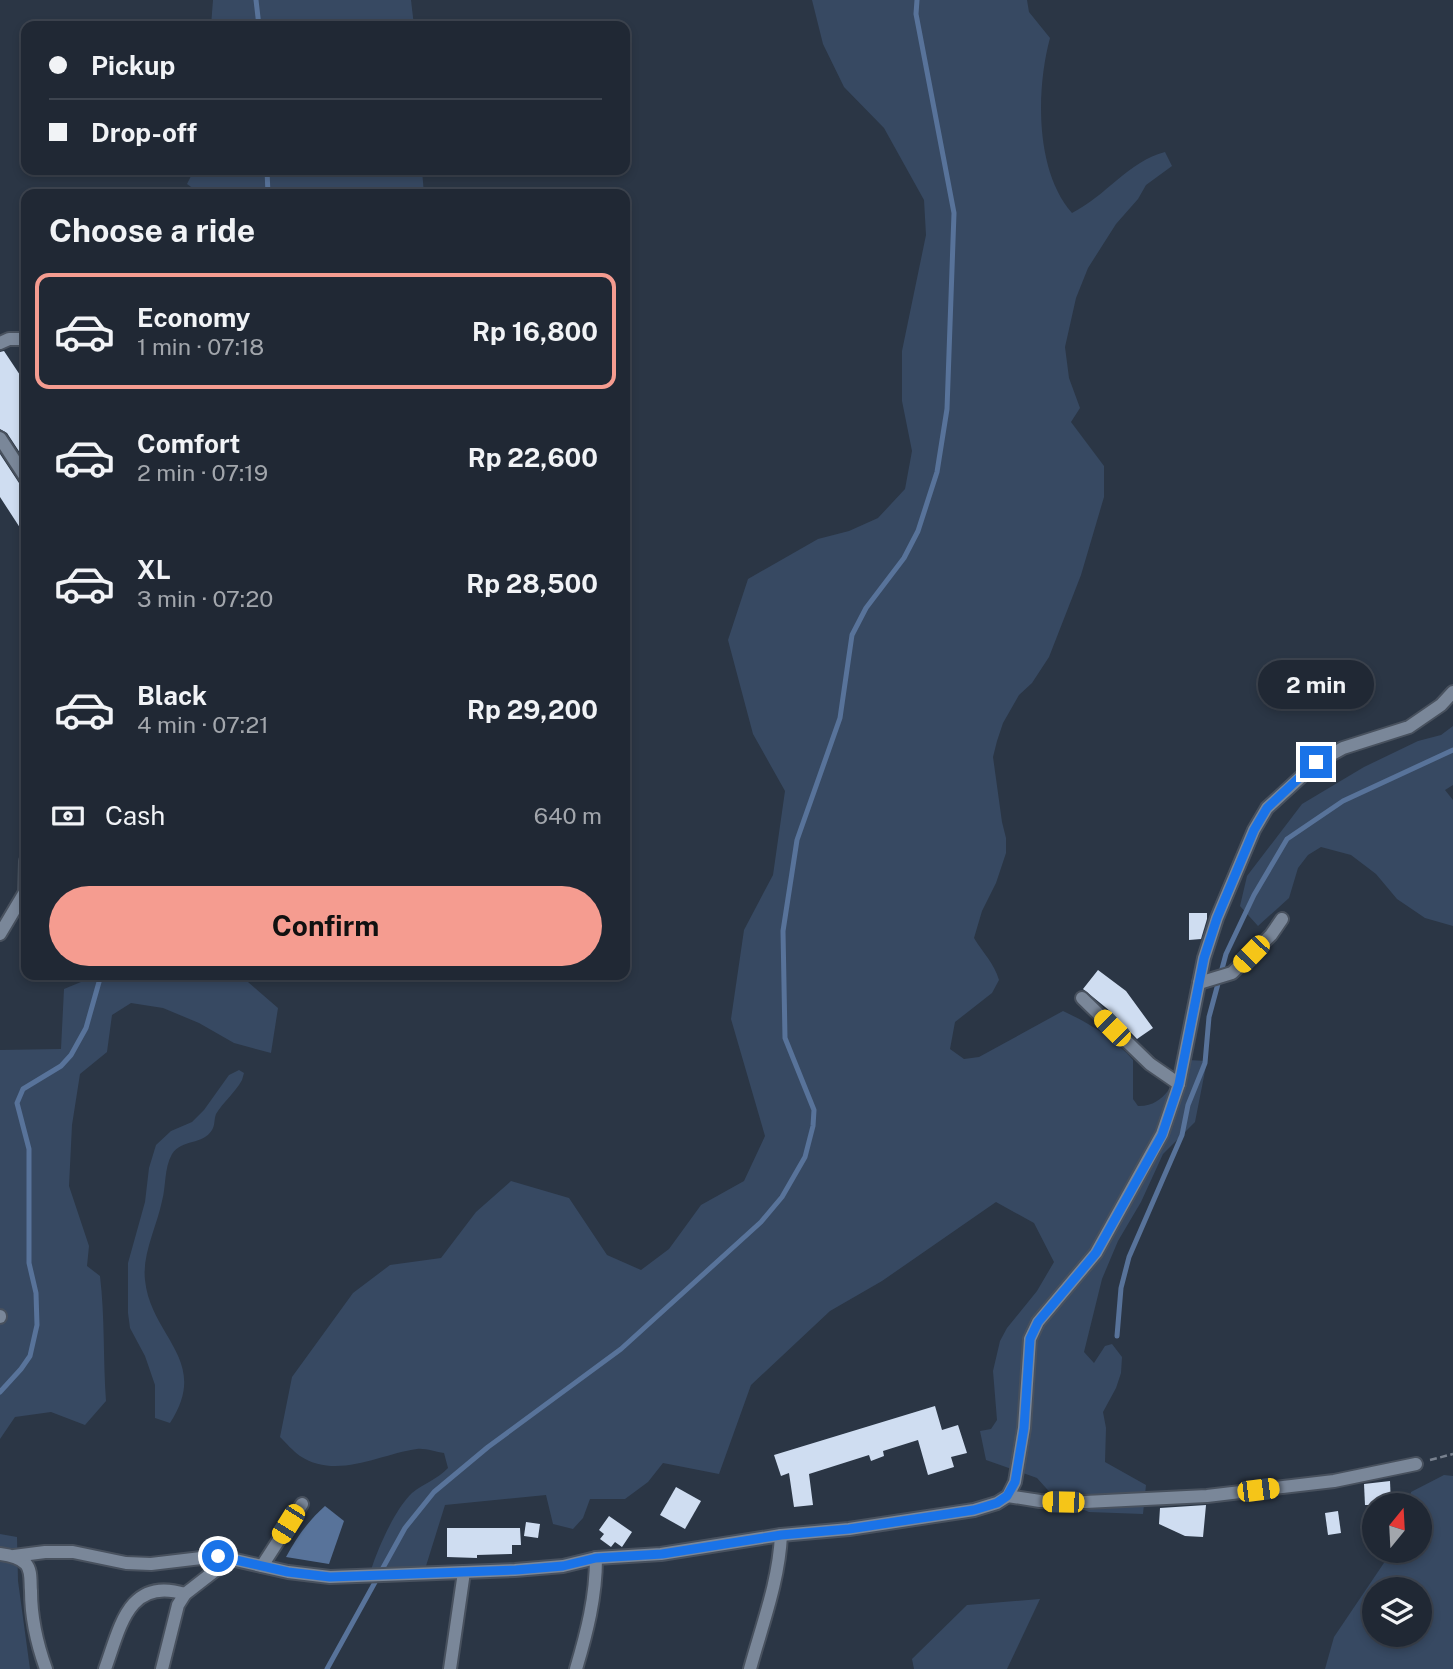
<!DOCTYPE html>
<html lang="en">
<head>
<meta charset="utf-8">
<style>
	body { margin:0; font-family:"Public Sans",sans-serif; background:#28303c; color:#f1f3f6; height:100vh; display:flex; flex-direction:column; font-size:26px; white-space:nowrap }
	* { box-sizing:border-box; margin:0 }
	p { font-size:23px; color:#a2a6ac }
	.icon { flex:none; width:38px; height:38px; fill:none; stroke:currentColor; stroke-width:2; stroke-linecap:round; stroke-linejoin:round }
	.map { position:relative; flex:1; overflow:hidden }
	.side { position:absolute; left:21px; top:189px; width:609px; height:791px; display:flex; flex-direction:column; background:#202834; border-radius:14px; box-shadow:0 4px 10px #0003,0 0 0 2px #3d444f }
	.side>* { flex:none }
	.hud { position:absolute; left:21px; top:21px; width:609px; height:154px; border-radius:14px; box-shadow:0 4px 10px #0003,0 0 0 2px #3d444f; display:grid; align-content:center; height:154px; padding:0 28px; background:#202834 }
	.needle { width:46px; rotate:18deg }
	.buttons { position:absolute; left:1362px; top:1493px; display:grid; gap:14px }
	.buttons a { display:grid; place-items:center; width:70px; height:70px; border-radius:50%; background:#202834; box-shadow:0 4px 10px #0003,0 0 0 2px #3d444f; font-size:35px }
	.end { position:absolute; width:32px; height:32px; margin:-16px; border:9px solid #1a73e8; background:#fff; box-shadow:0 0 0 4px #fff }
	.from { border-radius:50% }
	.bubble { position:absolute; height:49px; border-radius:24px; background:#202834; box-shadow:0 4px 10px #0003,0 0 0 2px #3d444f; font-size:23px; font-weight:700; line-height:49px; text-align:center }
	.car { position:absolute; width:21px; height:42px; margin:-21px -10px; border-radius:9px; box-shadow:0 0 5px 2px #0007; background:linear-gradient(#f5c518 24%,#345 0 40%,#f5c518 0 76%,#345 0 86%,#f5c518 0) }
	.hud b { display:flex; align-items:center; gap:24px; height:66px; font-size:26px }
	.hud b+b { border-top:2px solid #3d444f }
	.hud i { width:18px; height:18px; background:#f1f3f6 }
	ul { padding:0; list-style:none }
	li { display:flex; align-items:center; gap:21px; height:116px; margin:0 14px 10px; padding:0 14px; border:4px solid transparent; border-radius:14px }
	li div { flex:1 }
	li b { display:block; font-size:26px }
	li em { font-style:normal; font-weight:700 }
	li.selected { border-color:#f59c90 }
	li>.icon { width:63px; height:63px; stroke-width:1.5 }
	h2 { padding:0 28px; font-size:32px; line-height:84px }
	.pay { display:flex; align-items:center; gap:18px; height:77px; padding:0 28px; font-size:26px }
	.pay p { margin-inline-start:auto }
	.button { display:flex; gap:14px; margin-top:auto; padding:14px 28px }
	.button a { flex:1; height:80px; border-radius:42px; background:#f59c90; color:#111; font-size:28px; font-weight:700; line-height:80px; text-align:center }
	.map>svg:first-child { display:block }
	.green { fill:#374962; fill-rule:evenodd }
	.water { fill:#58739a }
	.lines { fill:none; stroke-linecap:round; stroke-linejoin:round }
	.stream { stroke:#58739a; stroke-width:5 }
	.building { fill:#cfddf1 }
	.minor-casing { stroke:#48515e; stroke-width:16 }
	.path { stroke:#78818e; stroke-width:2.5; stroke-dasharray:7 3.5; stroke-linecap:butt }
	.minor { stroke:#7a8799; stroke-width:12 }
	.route { stroke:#1a73e8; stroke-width:9 }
</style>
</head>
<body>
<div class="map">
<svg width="1453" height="1669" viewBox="0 0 1453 1669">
	<rect width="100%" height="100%" fill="#2b3645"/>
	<!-- green -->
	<g class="green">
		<polygon points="213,0 411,0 414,26 211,26"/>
		<path d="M812,0H1027L1029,12L1050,38C1036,90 1035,171 1072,213C1106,196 1129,161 1165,152L1172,166L1146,185L1138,199L1116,224L1088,268L1076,298L1065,347L1069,378L1080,408L1071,422L1104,466V497L1081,575L1049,657L1032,683L1019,695L1003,723L997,741L993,757L1002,822L1006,838V853L996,883L982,911L974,938C983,953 994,963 999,980L992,993L955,1022L950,1049L964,1059L979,1057L1063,1011C1089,1023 1114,1038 1133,1060V1099L1138,1106C1166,1107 1173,1080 1188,1060L1207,1061L1195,1122L1163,1154L1141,1202L1118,1241L1102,1279L1084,1352L1094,1363L1105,1346L1112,1344L1122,1357L1121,1373L1116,1388L1103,1412L1106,1428L1105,1462L1146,1485L1143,1514L1089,1512L1055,1498L1037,1478L986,1460L980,1431L991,1429L997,1420L993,1371L1000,1341L1007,1328L1037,1291L1054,1262L1034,1223L996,1202L882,1281L830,1311L751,1385L719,1474L663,1463L648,1482L625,1499H590L583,1518L573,1529L553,1524L546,1495L445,1505L426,1566L371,1570C378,1548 395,1509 412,1493C423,1484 438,1479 448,1468L444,1453C436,1452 425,1448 417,1449C380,1454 337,1480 300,1456C293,1451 286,1443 280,1437L292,1377L353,1293L390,1265L441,1258L476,1212L511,1181L569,1198L607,1255L641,1270L669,1249L701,1205L744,1181L765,1136L731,1019L744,930L773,875L785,791L753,734L728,640L748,579L818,539L849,531L878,518L905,489L912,451L902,401V351L926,235L924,200L884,128L844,87L823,44Z"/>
		<polygon points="194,170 422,170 424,194 201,194 187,184"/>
		<polygon points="1453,726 1453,785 1445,790 1453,800 1453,926 1425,918 1397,899 1376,874 1351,855 1321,847 1308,855 1298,868 1289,898 1258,926 1240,906 1247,876 1302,804 1364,767 1418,741 1441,735"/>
		<path d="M93,975H240L278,1008L271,1053L234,1043L199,1023L163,1008L131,1003L112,1015L107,1052L80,1074L72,1125L69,1186L89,1246L87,1266L100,1276C105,1318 103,1359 106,1401L85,1425L51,1412L15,1417L0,1439V1050L61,1049L64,989L93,977Z"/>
		<path d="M239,1070L244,1073L242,1080C235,1093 223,1102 216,1114C214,1119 215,1126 212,1130C203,1145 182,1139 172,1154C164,1168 166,1187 162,1201C157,1226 142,1254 145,1280C151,1338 211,1360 170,1423L155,1418V1385L145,1356L130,1328L128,1313V1263L145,1202L149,1168L156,1145L171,1131L192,1122L204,1110L229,1075Z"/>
		<path d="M1444,1475L1453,1476V1669H1325L1334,1637L1392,1551L1419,1550V1505H1409L1411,1492ZM1374,1589H1419V1634H1374Z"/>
		<polygon points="0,1534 17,1537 18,1581 30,1669 0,1669"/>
		<polygon points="1040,1599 1007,1669 914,1669 912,1659 967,1605"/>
	</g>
	<!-- water -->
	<path class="water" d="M325,1506L344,1521L329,1564L286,1557C296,1538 309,1520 325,1506Z"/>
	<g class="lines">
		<!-- stream -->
		<g class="stream">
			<polyline points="256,0 259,26"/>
			<polyline points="267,170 268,194"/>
			<polyline points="1117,1336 1121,1288 1129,1257 1182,1135 1188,1105 1205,1063 1209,1017 1226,954 1254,895 1287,839 1343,801 1453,750"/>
			<polyline points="0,1392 21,1369 30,1356 37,1325 36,1293 29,1263 29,1149 17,1103 23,1089 61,1066 71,1055 86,1028 101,975"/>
			<polyline points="327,1669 405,1528 434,1492 488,1447 621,1349 761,1222 782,1197 805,1157 813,1126 814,1110 785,1038 783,931 797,840 840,718 852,635 866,608 904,558 918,531 937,472 947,409 954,213 916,14 917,0"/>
		</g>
	</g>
	<!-- building -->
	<g class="building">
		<polygon points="4,351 26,384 26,462 7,433 0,429 0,352"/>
		<polygon points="0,454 19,483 26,487 26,537 0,497"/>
		<polygon points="1189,913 1207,913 1207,919 1201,939 1189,940"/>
		<polygon points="1098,970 1126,991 1153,1028 1137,1039 1110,1011 1083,989"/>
		<polygon points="935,1406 942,1430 958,1425 967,1453 951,1457 954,1467 928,1475 918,1440 883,1451 884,1456 871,1461 869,1455 809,1474 813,1505 794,1507 789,1473 781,1476 774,1455"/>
		<polygon points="1390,1481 1391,1505 1365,1505 1364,1484"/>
		<polygon points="676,1487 701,1501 685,1529 660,1515"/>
		<polygon points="1206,1505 1203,1537 1185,1536 1159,1524 1160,1508"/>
		<polygon points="1338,1511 1341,1533 1328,1535 1325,1513"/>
		<polygon points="609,1516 632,1532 622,1547 615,1542 611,1547 600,1539 604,1534 599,1530"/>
		<polygon points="526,1522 540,1524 538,1538 524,1536"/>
		<polygon points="447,1528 520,1528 521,1545 512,1545 512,1554 477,1555 477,1558 447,1557"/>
	</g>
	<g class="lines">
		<defs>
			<g id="minor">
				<polyline points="0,343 9,339 26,339"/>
				<polyline points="0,438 26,478"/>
				<polyline points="0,934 25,892 26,861"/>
				<polyline points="1199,983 1232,973 1271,935 1282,919"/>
				<polyline points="1082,998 1150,1064 1179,1084"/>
				<polyline points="0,1316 0,1317"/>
				<polyline points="1008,1496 1040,1501 1085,1502 1207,1496 1334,1481 1416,1464"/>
				<path d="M0,1554C9,1555 19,1557 26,1564C32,1571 30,1582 31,1591C31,1618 37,1644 46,1669"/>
				<polyline points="14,1556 45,1552 73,1552 126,1563 151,1564 218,1556 288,1572 330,1577 515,1570 563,1566 596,1558 661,1554 781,1535 849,1529 974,1510 997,1503 1008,1496 1015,1482 1024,1428 1030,1339 1038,1322 1096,1253 1162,1134 1179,1084 1204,958 1217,918 1254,830 1267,808 1316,763 1343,748 1409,727 1441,705 1453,692"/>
				<polyline points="262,1566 302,1504"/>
				<path d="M105,1669C120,1628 128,1576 185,1594"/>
				<polyline points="162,1669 178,1605 185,1594 230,1559"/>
				<polyline points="450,1669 464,1572"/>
				<path d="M576,1669C587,1632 596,1597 596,1558"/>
				<path d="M750,1669C762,1625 779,1581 781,1535"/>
			</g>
		</defs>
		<!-- minor casing -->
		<use href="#minor" class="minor-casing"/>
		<!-- path -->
		<polyline class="path" points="1430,1460 1453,1454"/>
		<!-- minor -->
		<use href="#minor" class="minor"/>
	</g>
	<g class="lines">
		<!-- route -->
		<polyline class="route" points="218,1556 288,1572 330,1577 516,1570 563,1566 596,1558 662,1554 781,1535 849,1529 974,1510 997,1503 1007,1496 1015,1482 1024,1428 1030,1339 1038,1322 1096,1253 1162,1135 1179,1084 1204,958 1217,918 1254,830 1267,808 1316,762"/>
	</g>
</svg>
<div class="buttons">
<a><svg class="needle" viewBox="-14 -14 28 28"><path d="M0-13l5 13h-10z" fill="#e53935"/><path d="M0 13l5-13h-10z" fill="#a2a6ac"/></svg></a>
<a><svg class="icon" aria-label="layers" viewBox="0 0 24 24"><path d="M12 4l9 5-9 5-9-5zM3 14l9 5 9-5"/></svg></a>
</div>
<i class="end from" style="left:218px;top:1556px"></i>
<i class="end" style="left:1316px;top:762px"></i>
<div class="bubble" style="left:1258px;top:660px;width:116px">2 min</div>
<i class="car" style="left:1251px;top:954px;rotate:224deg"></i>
<i class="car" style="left:1112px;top:1028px;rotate:315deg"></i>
<i class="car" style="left:1258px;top:1490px;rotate:83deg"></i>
<i class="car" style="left:1063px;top:1502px;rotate:271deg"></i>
<i class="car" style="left:288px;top:1524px;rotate:212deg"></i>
<div class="hud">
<b><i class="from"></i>Pickup</b>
<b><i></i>Drop-off</b>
</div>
<section class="side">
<h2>Choose a ride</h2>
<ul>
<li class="selected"><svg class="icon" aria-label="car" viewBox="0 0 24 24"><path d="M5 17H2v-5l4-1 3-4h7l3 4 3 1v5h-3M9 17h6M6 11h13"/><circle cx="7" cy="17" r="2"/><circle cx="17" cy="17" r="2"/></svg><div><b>Economy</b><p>1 min · 07:18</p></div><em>Rp 16,800</em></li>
<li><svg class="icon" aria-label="car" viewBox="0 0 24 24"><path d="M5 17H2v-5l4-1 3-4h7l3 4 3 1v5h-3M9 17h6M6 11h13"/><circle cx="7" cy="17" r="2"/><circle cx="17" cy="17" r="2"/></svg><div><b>Comfort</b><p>2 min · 07:19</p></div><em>Rp 22,600</em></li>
<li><svg class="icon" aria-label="car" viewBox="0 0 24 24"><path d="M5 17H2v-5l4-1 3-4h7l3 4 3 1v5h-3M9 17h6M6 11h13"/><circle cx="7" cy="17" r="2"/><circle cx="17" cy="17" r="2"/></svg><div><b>XL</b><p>3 min · 07:20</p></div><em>Rp 28,500</em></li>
<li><svg class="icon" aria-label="car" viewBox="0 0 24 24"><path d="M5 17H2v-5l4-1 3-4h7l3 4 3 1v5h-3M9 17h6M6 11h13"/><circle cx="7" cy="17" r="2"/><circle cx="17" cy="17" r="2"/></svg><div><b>Black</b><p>4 min · 07:21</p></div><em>Rp 29,200</em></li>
</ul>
<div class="pay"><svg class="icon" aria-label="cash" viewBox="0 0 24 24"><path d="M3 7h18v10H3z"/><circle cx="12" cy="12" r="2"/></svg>Cash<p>640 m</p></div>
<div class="button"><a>Confirm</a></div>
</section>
</div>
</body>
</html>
